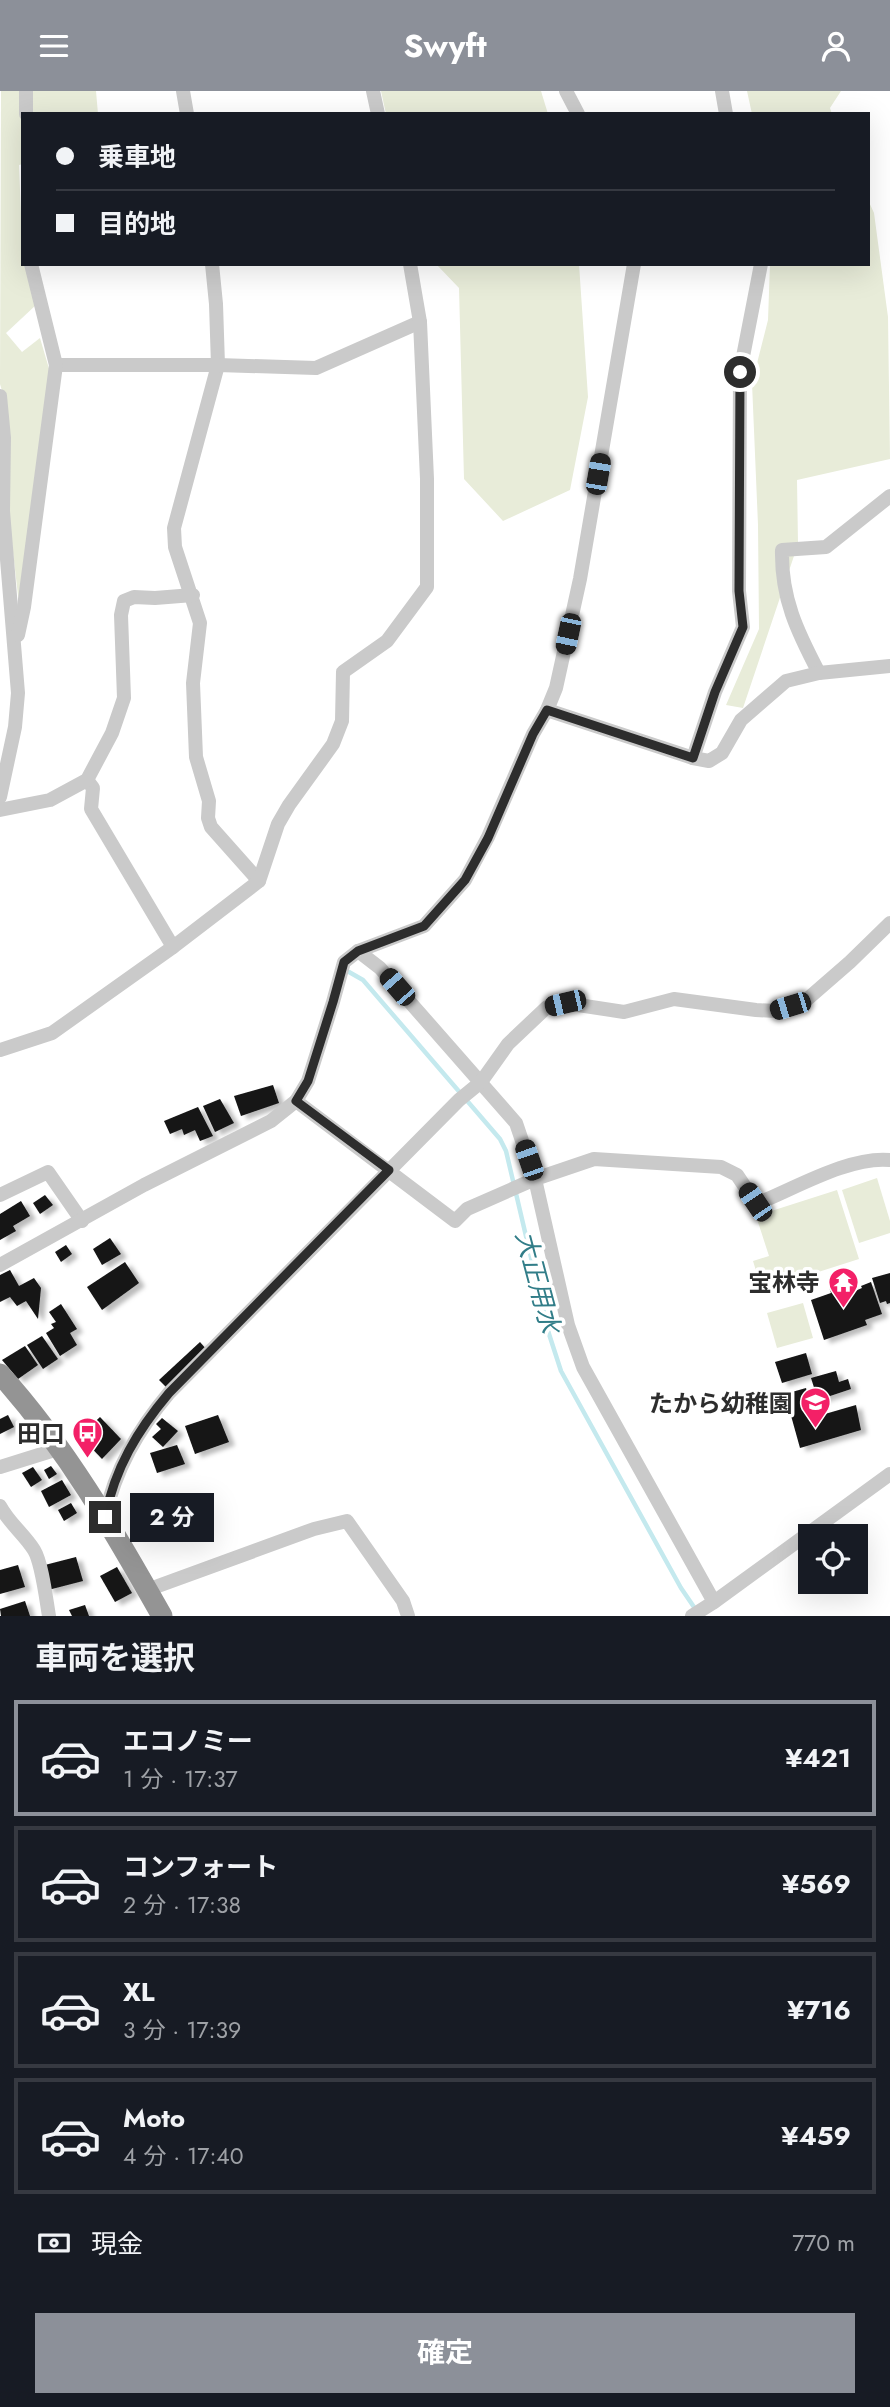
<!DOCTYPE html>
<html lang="ja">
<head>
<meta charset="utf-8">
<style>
	body { margin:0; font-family:Jost,"Noto Sans JP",sans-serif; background:#20242c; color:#f1f3f6; height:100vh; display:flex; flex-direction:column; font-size:26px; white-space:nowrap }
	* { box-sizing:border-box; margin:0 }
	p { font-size:23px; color:#9ea1a6 }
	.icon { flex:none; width:38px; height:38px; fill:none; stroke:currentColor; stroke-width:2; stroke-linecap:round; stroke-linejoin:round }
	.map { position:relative; height:1525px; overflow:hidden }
	.drawer { display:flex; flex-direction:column; background:#171b24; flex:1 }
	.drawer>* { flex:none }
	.banner { position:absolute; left:21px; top:21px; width:849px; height:154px; border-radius:0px; box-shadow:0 7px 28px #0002; display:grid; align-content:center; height:154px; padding:0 35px; background:#171b24 }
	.buttons { position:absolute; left:798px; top:1433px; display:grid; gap:14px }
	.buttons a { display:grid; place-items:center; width:70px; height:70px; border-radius:0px; background:#171b24; box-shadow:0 7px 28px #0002; font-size:35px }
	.end { position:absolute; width:32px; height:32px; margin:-16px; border:9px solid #2d2d2d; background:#fff; box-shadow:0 0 0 4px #fff }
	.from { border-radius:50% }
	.bubble { position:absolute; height:49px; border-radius:0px; background:#171b24; box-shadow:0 7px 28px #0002; font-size:23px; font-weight:700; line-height:49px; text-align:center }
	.car { position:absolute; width:21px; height:42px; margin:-21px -10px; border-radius:9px; box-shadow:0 0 5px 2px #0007; background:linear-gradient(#222 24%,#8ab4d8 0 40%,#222 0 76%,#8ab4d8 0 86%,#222 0) }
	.banner b { display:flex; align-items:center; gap:24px; height:66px; font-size:26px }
	.banner b+b { border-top:2px solid #363941 }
	.banner i { width:18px; height:18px; background:#f1f3f6 }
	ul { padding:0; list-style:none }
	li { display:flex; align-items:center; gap:21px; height:116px; margin:0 14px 10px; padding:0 21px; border:4px solid #363941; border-radius:0px }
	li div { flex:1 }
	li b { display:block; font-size:26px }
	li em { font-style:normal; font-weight:700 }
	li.on { border-color:#8c9099 }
	li>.icon { width:63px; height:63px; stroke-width:1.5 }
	h2 { padding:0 35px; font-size:32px; line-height:84px }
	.pay { display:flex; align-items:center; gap:18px; height:77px; padding:0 35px; font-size:26px }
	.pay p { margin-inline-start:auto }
	.cta { display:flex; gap:14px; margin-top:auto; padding:14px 35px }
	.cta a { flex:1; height:80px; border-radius:0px; background:#8c9099; color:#fff; font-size:28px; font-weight:700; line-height:80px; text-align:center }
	header { display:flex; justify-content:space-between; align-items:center; height:91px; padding:0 35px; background:#8c9099; color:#fff; font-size:32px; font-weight:700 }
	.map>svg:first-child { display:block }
	.green { fill:#e8ecd9 }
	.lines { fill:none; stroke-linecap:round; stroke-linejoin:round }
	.stream { stroke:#c4e9ee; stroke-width:4.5 }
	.building { fill:#141414; filter:url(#shadow) }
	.minor { stroke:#cacaca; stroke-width:14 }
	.highway { stroke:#949494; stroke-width:21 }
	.route { stroke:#2d2d2d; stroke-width:9 }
	.labels { text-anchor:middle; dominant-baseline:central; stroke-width:7; stroke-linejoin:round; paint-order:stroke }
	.poi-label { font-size:24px; font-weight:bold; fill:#2d2d2d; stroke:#fff; text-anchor:end }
	.water-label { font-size:26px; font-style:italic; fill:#317d88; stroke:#fff }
</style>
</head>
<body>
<header><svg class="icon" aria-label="menu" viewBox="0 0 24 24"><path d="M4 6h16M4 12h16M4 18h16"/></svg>Swyft<svg class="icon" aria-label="person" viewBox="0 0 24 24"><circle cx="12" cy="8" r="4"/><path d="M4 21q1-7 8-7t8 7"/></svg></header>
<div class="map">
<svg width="890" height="1525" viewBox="0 0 890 1525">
	<defs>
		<filter id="shadow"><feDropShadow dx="6" dy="3.5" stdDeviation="2" flood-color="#0004"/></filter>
	</defs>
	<rect width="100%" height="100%" fill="#fff"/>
	<!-- green -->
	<g class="green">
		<polygon points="1,0 96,0 98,23 23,23 23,73 19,74 23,173 27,173 37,213 6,242 22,261 40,247 50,281 19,513 8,418 7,317 0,293"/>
		<polygon points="381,0 541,0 548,23 386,23"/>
		<polygon points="747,0 841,0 830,17 832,23 752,23"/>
		<polygon points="868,109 874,122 888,226 890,368 797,389 798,453 743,617 726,614 759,538 758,434 752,292 768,229 770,173 868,173"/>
		<polygon points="436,173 579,173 588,306 570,399 503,430 464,388 459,197"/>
		<polygon points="877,1087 890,1130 890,1142 859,1152 842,1099"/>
		<polygon points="837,1099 859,1168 762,1199 753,1170 769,1165 756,1125"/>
		<polygon points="803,1212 813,1247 777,1257 767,1222"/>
	</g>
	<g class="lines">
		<!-- stream -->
		<polyline class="stream" points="349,881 363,889 500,1048 506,1060 549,1243 561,1280 681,1497 696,1519"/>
	</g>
	<!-- building -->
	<g class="building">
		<polygon points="273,994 279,1012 241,1025 234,1005"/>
		<polygon points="220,1008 234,1032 215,1041 203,1015"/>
		<polygon points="198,1016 213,1045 200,1050 195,1039 184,1044 182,1038 170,1043 164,1030"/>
		<polygon points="45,1104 53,1114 40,1123 33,1112"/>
		<polygon points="21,1110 30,1125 13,1135 16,1140 0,1149 0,1123"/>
		<polygon points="110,1147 121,1163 102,1174 93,1158"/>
		<polygon points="66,1154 72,1163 61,1171 55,1161"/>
		<polygon points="125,1171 139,1192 102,1219 87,1196"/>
		<polygon points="10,1179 19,1195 34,1187 41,1197 38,1228 26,1210 17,1215 10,1206 0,1211 0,1184"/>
		<polygon points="890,1182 890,1212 887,1213 886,1210 880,1212 872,1187"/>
		<polygon points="846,1190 849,1197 854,1195 855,1200 862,1197 861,1195 871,1191 882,1223 865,1229 867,1234 824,1249 811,1209 831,1202 829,1196"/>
		<polygon points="61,1213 77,1238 70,1242 77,1254 60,1265 46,1242 54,1237 51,1233 56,1231 49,1221"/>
		<polygon points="42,1245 58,1268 43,1278 27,1254"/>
		<polygon points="200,1251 207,1259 168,1298 159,1289"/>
		<polygon points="25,1255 38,1274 18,1288 2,1269"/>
		<polygon points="806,1262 812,1283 782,1292 775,1271"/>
		<polygon points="836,1280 839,1291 848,1288 851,1298 818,1309 811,1287"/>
		<polygon points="806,1297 809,1308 812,1306 818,1325 856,1314 861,1339 800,1357 785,1303"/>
		<polygon points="8,1324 14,1336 0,1343 0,1328"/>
		<polygon points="218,1324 229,1351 195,1363 185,1335"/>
		<polygon points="100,1326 121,1348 102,1368 80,1345"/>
		<polygon points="162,1327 178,1340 163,1356 152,1346 161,1338 156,1333"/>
		<polygon points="177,1354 185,1373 157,1382 150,1362"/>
		<polygon points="51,1375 57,1383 49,1388 44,1379"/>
		<polygon points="33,1376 42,1389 31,1396 22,1382"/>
		<polygon points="62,1389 71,1404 49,1416 41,1400"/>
		<polygon points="71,1412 77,1422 64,1430 58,1419"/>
		<polygon points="76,1466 83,1490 48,1499 41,1475"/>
		<polygon points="18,1474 25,1496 0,1503 0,1479"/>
		<polygon points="117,1476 132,1502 115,1511 100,1485"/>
		<polygon points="25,1510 30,1525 1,1525 0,1518"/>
		<polygon points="85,1514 89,1525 72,1525 69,1519"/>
	</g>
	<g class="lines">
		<!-- minor -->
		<g class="minor">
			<polyline points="26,0 26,23"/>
			<polyline points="183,0 187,23"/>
			<polyline points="373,0 378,23"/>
			<polyline points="566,0 578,23"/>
			<polyline points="722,0 726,23"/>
			<polyline points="212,173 216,213 218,274 174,437 175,456 200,532 193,592 196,666 209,710 208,727 211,736 259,790"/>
			<polyline points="56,274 218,274 316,277 420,231"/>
			<polyline points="0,305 4,347 3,420 18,602 15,636 0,706"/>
			<polyline points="18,544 24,516 56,274 31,173"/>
			<path d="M819,582C797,540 781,507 782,459L826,456L890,405"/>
			<polyline points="547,619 693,667 709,670 722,662 741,629 786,590 819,582 890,575"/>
			<polyline points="693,667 715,601 743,536 739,500 740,281 761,173"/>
			<polyline points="87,689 93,697 91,718 173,856"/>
			<polyline points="0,719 50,709 87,689 112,642 124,607 121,524 124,510 134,506 155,507 193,504"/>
			<polyline points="358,860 380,877 516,1032 535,1088 568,1234 583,1276 714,1511"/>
			<polyline points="0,959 52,942 173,856 259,790 278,733 289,714 333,653 342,630 343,581 387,550 427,496 427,388 420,231 410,173"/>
			<path d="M296,1010L455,1130L467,1118L535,1088L594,1068L721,1076L737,1084L755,1111L763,1110C799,1095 851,1065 890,1069"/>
			<polyline points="0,1104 48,1081 82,1130"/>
			<polyline points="0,1174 144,1094 271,1030 296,1010 308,990 333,911 344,871 358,860 424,835 465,789 488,746 533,643 547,619 556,597 580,488 634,173"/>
			<polyline points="0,1376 61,1357"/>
			<path d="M0,1415C9,1432 24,1443 34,1459C42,1472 46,1508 49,1525"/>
			<path d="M105,1426C115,1378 138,1339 169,1302L459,1009L481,991L508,953L547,916L565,912L624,921L674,908L756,919L776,920L804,911L850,871L890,832"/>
			<polyline points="147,1499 314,1438 347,1430 403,1510 408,1525"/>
			<polyline points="692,1525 714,1511 890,1383"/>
		</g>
		<!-- highway -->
		<path class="highway" d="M0,1283C66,1356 114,1440 162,1525"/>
	</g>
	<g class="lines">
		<!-- route -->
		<path class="route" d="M105,1426C115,1377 137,1340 169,1302L389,1079L296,1010L308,990L333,911L344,871L358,860L424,835L465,789L488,747L533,643L547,619L693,667L715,601L743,536L739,500L740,281"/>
	</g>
	<!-- icons -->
	<defs>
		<symbol id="temple-pin" viewBox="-11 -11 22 30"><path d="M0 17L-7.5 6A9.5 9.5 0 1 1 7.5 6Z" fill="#f32067" stroke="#fff"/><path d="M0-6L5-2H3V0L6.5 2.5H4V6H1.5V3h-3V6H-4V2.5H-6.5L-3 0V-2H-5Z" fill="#fff"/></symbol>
		<symbol id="school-pin" viewBox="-11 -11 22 30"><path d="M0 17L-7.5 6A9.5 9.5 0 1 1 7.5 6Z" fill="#f32067" stroke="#fff"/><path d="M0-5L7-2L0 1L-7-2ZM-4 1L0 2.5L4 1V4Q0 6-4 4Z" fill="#fff"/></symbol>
		<symbol id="bus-pin" viewBox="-11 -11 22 30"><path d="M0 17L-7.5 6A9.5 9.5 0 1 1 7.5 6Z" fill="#f32067" stroke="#fff"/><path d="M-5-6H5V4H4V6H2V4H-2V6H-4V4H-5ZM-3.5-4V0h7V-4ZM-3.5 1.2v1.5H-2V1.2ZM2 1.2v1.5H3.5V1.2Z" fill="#fff"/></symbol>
	</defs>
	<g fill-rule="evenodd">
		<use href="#temple-pin" x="826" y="1174" width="35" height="47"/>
		<use href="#school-pin" x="798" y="1294" width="35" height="47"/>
		<use href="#bus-pin" x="70" y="1324" width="35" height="47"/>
	</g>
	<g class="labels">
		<!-- poi labels -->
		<g class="poi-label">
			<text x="820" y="1191">宝林寺</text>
			<text x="793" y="1312">たから幼稚園</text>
			<text x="65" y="1342">田口</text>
		</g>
		<!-- water labels -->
		<g class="water-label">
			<text transform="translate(538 1191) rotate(75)">大正用水</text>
		</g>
	</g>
</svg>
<div class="buttons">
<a><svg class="icon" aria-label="locate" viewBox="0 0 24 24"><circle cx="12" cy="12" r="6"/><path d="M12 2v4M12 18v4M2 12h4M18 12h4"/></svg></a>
</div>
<i class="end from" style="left:740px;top:281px"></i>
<i class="end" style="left:105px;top:1426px"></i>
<div class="bubble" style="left:130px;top:1402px;width:84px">2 分</div>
<i class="car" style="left:598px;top:383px;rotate:10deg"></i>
<i class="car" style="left:568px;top:543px;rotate:192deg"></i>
<i class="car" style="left:397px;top:896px;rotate:319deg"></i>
<i class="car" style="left:565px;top:912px;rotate:257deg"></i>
<i class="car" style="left:790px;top:915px;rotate:253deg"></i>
<i class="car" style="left:529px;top:1069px;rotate:341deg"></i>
<i class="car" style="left:755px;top:1111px;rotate:326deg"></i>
<div class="banner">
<b><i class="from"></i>乗車地</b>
<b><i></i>目的地</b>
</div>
</div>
<section class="drawer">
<h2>車両を選択</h2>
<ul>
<li class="on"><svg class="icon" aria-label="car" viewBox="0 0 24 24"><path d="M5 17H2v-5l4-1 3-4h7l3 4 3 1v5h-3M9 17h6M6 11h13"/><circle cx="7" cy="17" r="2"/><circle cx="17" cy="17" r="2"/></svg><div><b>エコノミー</b><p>1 分 · 17:37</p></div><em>¥421</em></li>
<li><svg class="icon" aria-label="car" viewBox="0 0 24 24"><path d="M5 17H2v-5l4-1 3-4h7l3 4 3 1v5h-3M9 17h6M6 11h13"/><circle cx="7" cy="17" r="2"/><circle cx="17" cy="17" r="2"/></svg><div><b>コンフォート</b><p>2 分 · 17:38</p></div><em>¥569</em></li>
<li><svg class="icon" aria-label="car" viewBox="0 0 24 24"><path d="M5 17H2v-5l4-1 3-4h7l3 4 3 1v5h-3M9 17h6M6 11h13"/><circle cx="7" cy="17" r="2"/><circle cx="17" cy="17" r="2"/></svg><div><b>XL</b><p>3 分 · 17:39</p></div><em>¥716</em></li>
<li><svg class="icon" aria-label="car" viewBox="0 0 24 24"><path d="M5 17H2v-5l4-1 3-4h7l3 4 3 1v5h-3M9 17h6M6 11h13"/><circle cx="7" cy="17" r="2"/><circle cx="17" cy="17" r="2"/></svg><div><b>Moto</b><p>4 分 · 17:40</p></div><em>¥459</em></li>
</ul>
<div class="pay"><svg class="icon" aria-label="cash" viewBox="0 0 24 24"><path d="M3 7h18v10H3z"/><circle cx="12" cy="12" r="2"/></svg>現金<p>770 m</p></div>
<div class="cta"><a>確定</a></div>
</section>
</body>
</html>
